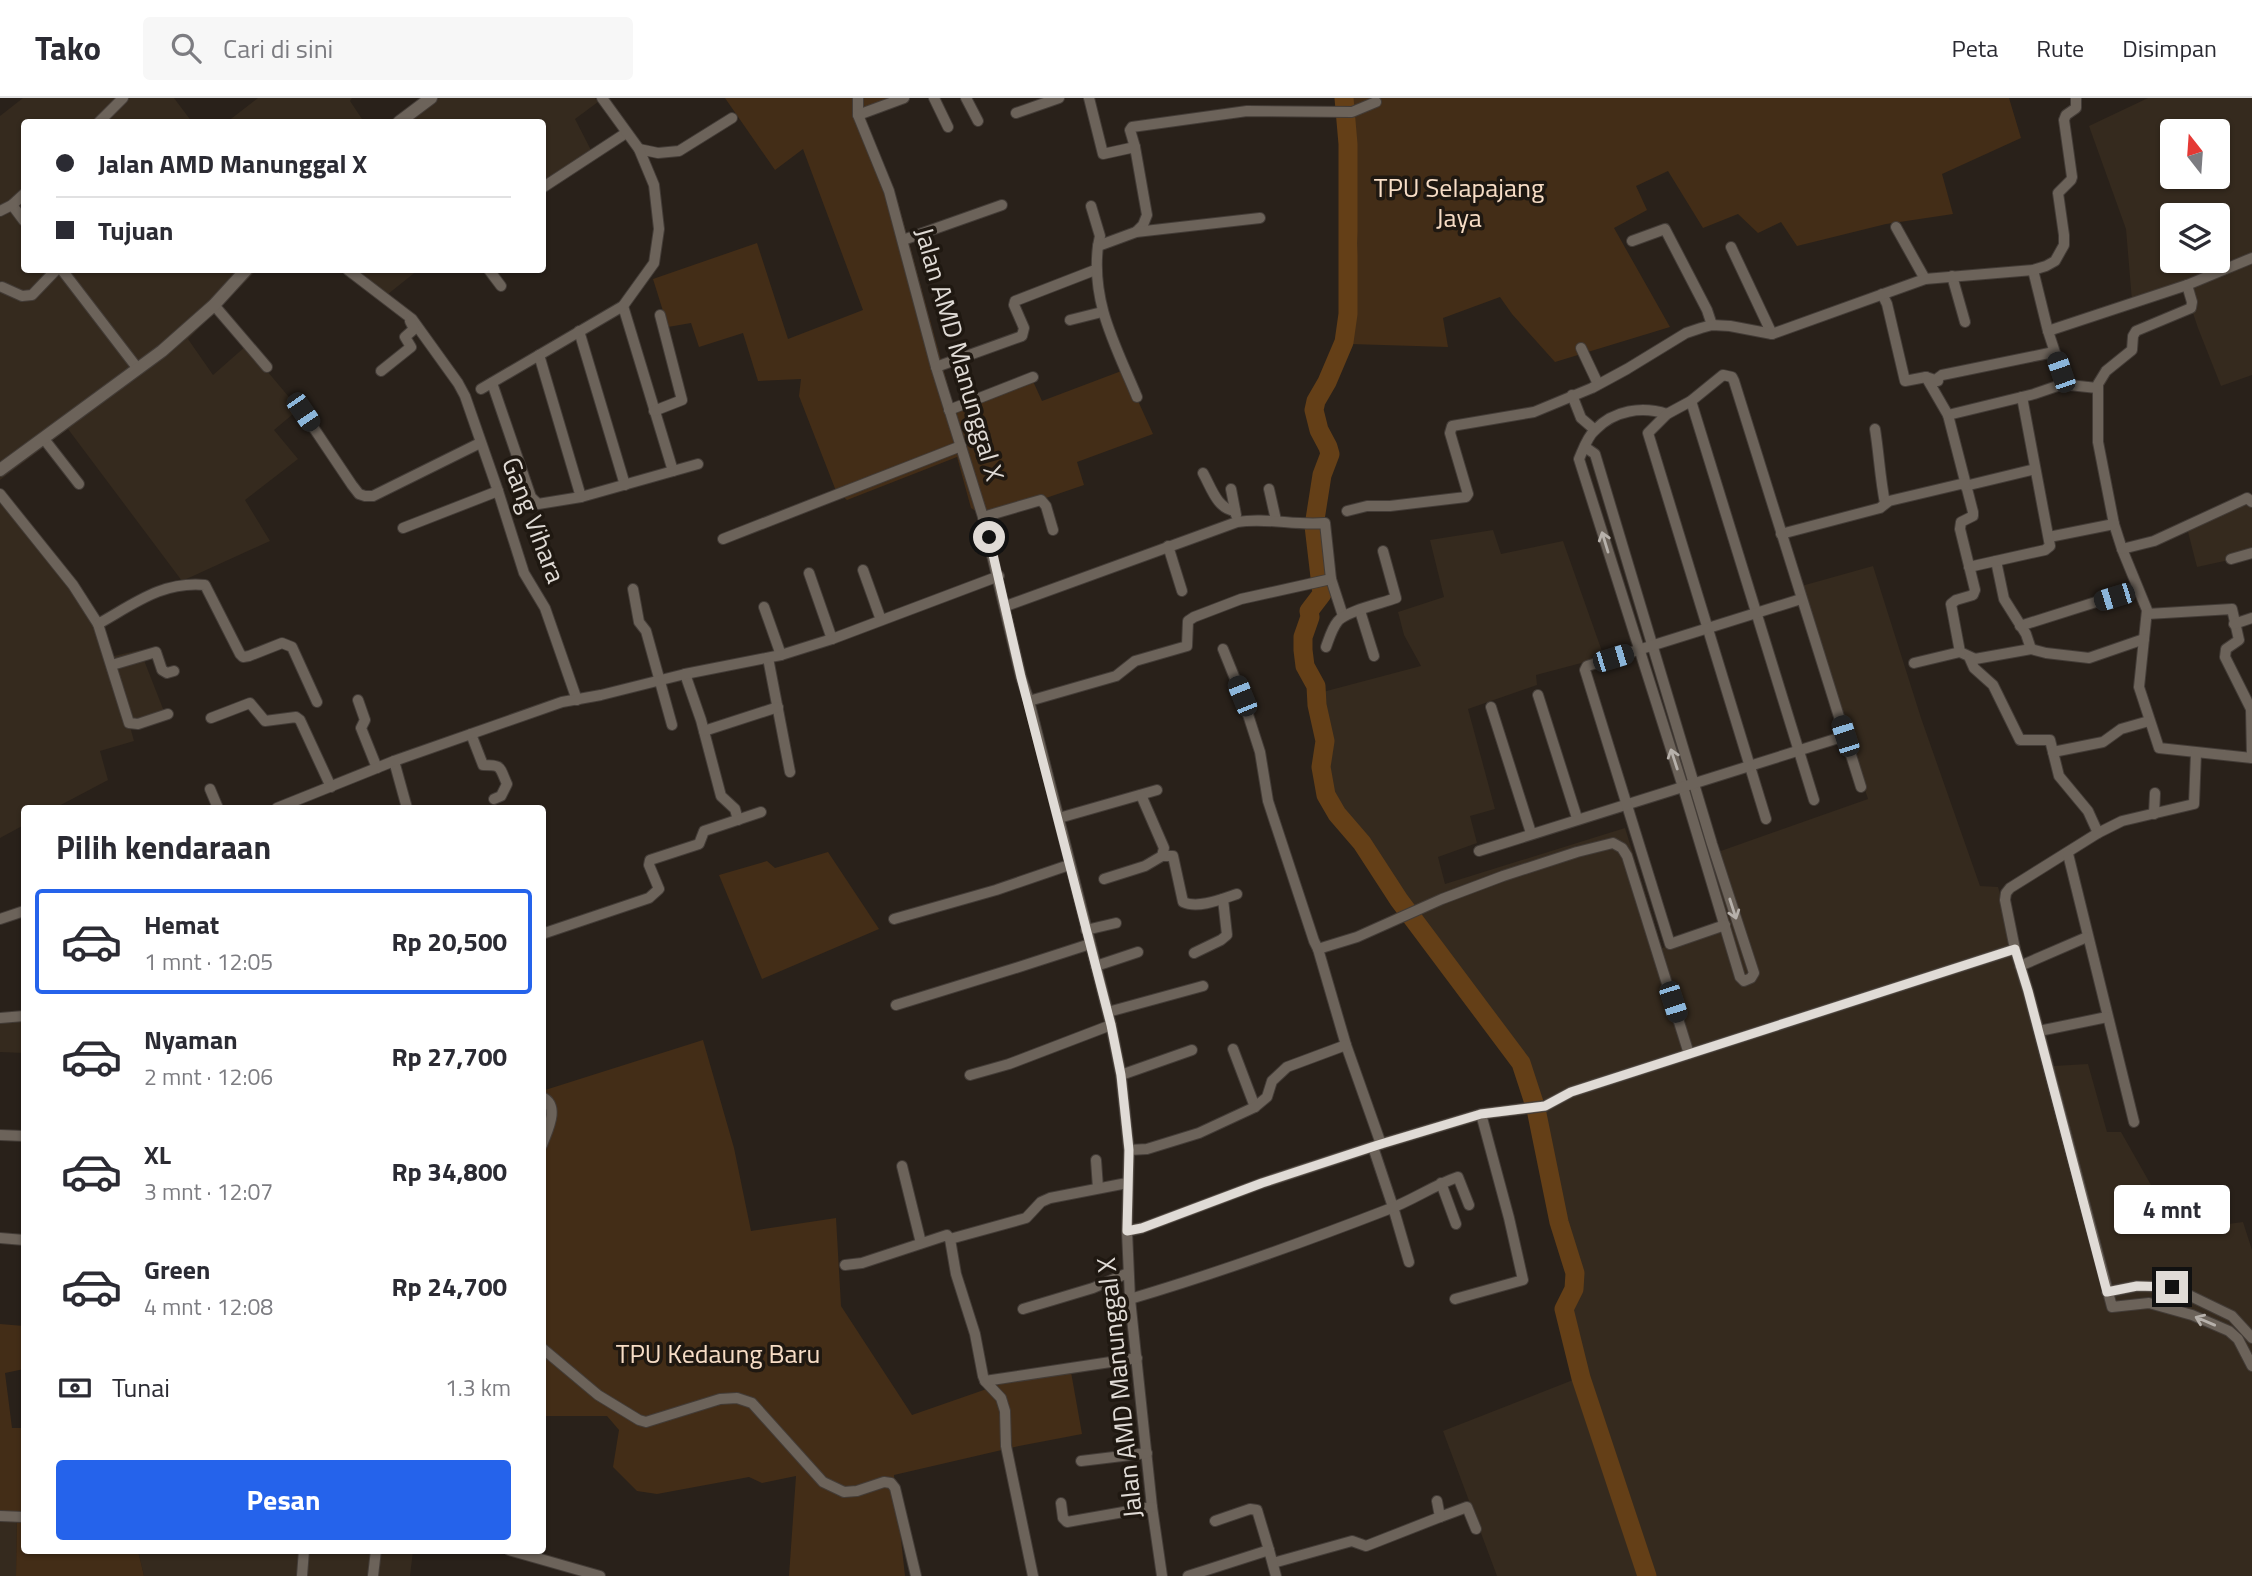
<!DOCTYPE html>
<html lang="id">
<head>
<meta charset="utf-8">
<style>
	body { margin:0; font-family:"Titillium Web",sans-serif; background:#f7f7f7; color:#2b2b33; height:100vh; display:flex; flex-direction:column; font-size:26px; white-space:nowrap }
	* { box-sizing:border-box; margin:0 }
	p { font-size:23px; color:#7c7c81 }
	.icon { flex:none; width:38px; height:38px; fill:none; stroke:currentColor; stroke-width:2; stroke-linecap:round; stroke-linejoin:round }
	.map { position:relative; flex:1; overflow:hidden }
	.sheet { position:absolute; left:21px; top:707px; width:525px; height:749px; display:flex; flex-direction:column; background:#fff; border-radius:7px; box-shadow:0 2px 5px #0004 }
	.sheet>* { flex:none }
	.banner { position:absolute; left:21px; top:21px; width:525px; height:154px; border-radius:7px; box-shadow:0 2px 5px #0004; display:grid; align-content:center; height:154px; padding:0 35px; background:#fff }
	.needle { width:46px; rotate:343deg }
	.tools { position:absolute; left:2160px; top:21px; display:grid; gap:14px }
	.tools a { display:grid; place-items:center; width:70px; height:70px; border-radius:7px; background:#fff; box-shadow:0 2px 5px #0004; font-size:35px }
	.end { position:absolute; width:32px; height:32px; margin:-16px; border:9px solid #e0dbd6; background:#111; box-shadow:0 0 0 4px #111 }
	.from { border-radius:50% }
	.bubble { position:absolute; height:49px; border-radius:7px; background:#fff; box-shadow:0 2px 5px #0004; font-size:23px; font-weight:700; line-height:49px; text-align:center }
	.car { position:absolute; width:21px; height:42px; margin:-21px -10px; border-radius:9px; box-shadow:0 0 5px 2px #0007; background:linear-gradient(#222 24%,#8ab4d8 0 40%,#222 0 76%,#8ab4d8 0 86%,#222 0) }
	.banner b { display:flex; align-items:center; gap:24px; height:66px; font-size:26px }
	.banner b+b { border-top:2px solid #e1e1e2 }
	.banner i { width:18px; height:18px; background:#2b2b33 }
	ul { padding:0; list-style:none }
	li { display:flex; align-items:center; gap:21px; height:105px; margin:0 14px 10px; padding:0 21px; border:4px solid transparent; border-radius:7px }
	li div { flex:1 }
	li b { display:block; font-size:26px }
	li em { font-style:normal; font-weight:700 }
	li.on { border-color:#2563eb }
	li>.icon { width:63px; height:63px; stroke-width:1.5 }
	h2 { padding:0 35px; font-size:32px; line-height:84px }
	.pay { display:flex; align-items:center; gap:18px; height:77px; padding:0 35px; font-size:26px }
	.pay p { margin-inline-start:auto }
	.primary-button { display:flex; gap:14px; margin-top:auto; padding:14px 35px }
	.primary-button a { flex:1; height:80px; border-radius:7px; background:#2563eb; color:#fff; font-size:28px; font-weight:700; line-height:80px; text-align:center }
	header { display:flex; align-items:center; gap:42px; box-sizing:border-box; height:98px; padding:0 35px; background:#fff; border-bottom:2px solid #e1e1e2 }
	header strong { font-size:33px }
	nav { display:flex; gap:38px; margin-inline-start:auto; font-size:24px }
	.search { width:490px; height:63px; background:#f7f7f7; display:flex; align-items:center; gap:18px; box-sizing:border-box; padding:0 24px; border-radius:7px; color:#7c7c81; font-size:26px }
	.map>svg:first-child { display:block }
	.built { fill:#352a1e; fill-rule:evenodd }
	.green { fill:#432d17 }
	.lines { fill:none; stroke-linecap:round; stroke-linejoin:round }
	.river { stroke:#643f17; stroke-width:19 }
	.minor-casing { stroke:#433c37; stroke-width:12 }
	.tertiary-casing { stroke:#433c37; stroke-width:14 }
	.minor { stroke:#6c635a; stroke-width:10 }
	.tertiary { stroke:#6c635a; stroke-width:12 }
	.oneway { stroke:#b7b1ab }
	.route { stroke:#e0dbd6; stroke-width:9 }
	.labels { text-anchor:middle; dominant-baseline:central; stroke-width:7; stroke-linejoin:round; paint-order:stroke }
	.park-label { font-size:26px; fill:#f7ddc6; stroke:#1f1811 }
	.street-label { font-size:26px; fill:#e0dbd6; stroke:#1f1811 }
</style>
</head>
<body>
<header>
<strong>Tako</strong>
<div class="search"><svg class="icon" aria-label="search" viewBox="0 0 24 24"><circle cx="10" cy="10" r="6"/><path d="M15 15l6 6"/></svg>Cari di sini</div>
<nav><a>Peta</a><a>Rute</a><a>Disimpan</a></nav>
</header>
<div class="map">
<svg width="2252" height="1478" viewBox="0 0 2252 1478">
	<rect width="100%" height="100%" fill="#29211a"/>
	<!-- built -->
	<g class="built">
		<polygon points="23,0 174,0 192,24 24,24 24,172 257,172 188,241 213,277 246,248 299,311 274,332 298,361 245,402 270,443 182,483 68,331 0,382 0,18"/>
		<polygon points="258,0 352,0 350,3 364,24 227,24"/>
		<polygon points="420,0 595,0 598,4 575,21 593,56 543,87 542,24 389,24"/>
		<path d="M2148,0H2252V277L2221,288L2198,230L2184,188L2132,203L2126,131L2089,28ZM2172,33H2217V79H2172ZM2172,117H2217V163H2172Z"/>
		<polygon points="346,172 418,172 383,200"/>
		<polygon points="0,391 96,526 105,560 140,552 165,616 129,625 134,643 100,653 108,682 55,710 24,710 24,727 0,740"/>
		<polygon points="2252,396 2252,457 2197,469 2186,426"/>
		<polygon points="1493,432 1501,456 1563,443 1604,559 1536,577 1537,587 1468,611 1495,711 1470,718 1477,745 1438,759 1445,786 1625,730 1662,850 1722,829 1701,760 1868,701 1798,489 1873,468 1921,620 1980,788 1998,789 2053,968 2088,966 2107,1034 2121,1034 2177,1133 2243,1124 2252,1152 2252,1478 1497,1478 1443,1333 1578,1280 1561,1211 1579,1181 1541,1025 1523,966 1393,803 1328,698 1329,638 1319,595 1421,568 1404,537 1398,514 1444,499 1430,442"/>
		<polygon points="24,921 24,955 0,954 0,923"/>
		<polygon points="0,1419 17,1419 16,1478 0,1478"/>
		<polygon points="138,1453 413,1453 410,1478 144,1478"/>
	</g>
	<!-- green -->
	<g class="green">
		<polygon points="725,0 901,0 864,15 879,63 898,104 954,310 1032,281 1042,303 1124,272 1153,336 1077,364 1084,387 987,420 971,410 957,359 847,402 836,393 799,298 801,281 758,283 743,235 699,249 691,225 668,229 653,181 757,145 788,241 863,212 803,51 775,72"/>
		<polygon points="1345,0 2009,0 2021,40 1942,76 1953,116 1886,126 1797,148 1781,124 1758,135 1738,116 1703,130 1668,73 1636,88 1647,112 1614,130 1670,229 1555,264 1512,216 1500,199 1443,220 1448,249 1350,246 1358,145"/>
		<polygon points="828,754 879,831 762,881 719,777 767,763 775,770"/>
		<polygon points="703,942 734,1050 751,1133 836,1120 841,1208 912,1317 1001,1286 1071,1274 1082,1336 1019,1348 894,1377 905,1478 789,1478 796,1378 762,1385 749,1379 657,1396 637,1393 613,1369 619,1332 607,1318 543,1318 542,993"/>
		<polygon points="0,1226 24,1228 24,1271 5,1275 12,1330 24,1330 24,1452 138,1453 144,1478 16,1478 17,1419 0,1419"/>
	</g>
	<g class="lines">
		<!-- river -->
		<polyline class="river" points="1344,0 1348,46 1348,216 1344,244 1327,284 1316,303 1314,312 1319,332 1328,349 1330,356 1322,377 1314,428 1322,496 1309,513 1310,519 1303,539 1303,552 1305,568 1316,588 1317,607 1325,643 1321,669 1326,697 1337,716 1362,745 1399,802 1521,965 1536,1011 1559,1124 1575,1175 1574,1191 1564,1211 1581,1280 1647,1478"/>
		<defs>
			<g id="minor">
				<polyline points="858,0 858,17 889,93 936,269 983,419 1021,579 1029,603 1111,927 1121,977 1129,1052 1127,1133 1130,1201 1152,1409 1162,1478"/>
				<polyline points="934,0 948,29"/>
				<polyline points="966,0 978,23"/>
				<polyline points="1089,0 1103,56 1135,49 1147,117 1143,127 1136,134"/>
				<polyline points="1016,15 1059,0"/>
				<polyline points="858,17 904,0"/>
				<polyline points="99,24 123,0"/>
				<polyline points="1135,49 1130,32 1132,29 1247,13 1352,14 1376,4"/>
				<polyline points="639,51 658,55 679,53 732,20"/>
				<polyline points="542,90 626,35"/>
				<polyline points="12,107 24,123"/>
				<polyline points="1091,108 1100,138 1098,148"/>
				<polyline points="0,113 12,107 24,96"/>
				<polyline points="1896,129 1925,181"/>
				<polyline points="903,142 1002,107"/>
				<polyline points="1632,143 1665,131 1707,212 1712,227"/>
				<polyline points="1731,149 1772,236"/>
				<polyline points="62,172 138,271"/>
				<polyline points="348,172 412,221 458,285 465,298 498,393 524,475 545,510 577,602"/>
				<polyline points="489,172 501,188"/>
				<polyline points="2033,172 2048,233 2064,282 2069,287 2097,290"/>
				<polyline points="1952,178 1965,224"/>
				<polyline points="2187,187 2192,204 2191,210 2136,233 2133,238 2132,252 2106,273 2098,286 2098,344 2114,426 2122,451 2147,512 2139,589 2159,650 2252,660"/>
				<polyline points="2,189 22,198 32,197 56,172"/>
				<polyline points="1882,196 1887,206 1905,283 1926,279"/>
				<polyline points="214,207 267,269"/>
				<polyline points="623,208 673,373"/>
				<polyline points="1070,222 1102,214"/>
				<polyline points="579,233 625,387"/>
				<polyline points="2048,233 2187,187 2252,160"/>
				<polyline points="1581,250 1598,286"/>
				<polyline points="2054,254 1942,277 1938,280 1938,283 1926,279 1948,317 1973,414 1973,418 1961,424 1960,431 1975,492 1973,497 1956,502 1951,506 1960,554 1975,561 2031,551 2046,555 2089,560 2144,541"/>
				<polyline points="539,257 581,399"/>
				<polyline points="936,269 1022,238 1024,230 1014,207 1015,203 1095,172"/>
				<polyline points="381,273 411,249 405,239 414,231 410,223"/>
				<polyline points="492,285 531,399 538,406 581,399 698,366"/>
				<polyline points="481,291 623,208 654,165 659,131 654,87 639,51 602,0"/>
				<polyline points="1572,297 1581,320 1595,332"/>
				<path d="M1137,299C1116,248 1091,205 1098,148L1136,134L1260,120"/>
				<polyline points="1691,303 1814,702"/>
				<polyline points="949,312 1033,279"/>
				<polyline points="654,313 682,302 660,217"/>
				<polyline points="303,314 352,387 359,396 365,398 373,398 480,345"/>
				<polyline points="1948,317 2034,296 2066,285"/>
				<path d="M1875,331C1879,356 1880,380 1885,405"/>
				<polyline points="44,341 79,386"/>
				<path d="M1585,349L1595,356L1712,746L1754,875L1751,880L1744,883L1740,879L1683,689L1579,361C1583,352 1587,339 1595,332C1614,312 1642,308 1667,316"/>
				<path d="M1203,375C1211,389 1217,411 1235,413"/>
				<polyline points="1965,388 2035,371"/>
				<polyline points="1231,391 1236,417"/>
				<polyline points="1269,391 1276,422"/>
				<polyline points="0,396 73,487 98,526 129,625 138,626 168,616"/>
				<polyline points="1347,413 1367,408 1390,408 1466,399 1468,396 1450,335 1452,328 1534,314 1592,290 1627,271 1686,235 1701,230 1712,227 1730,228 1772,236 1925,181 2033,172 2046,168 2055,163 2064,147 2064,137 2058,95 2071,82 2072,79 2064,22 2066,17 2076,10 2076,0"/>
				<polyline points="983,419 1041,402 1046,408 1053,432"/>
				<polyline points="403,430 498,393"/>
				<polyline points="1781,436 1880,410 1889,403 1965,385"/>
				<polyline points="2049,439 2114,426"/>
				<polyline points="723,441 961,348"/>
				<polyline points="1168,448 1182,493"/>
				<polyline points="2122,451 2154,443 2243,402 2247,400 2252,404"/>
				<polyline points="2231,461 2252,455"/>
				<polyline points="1996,463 2004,501 2026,536 2031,551"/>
				<polyline points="1969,469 2045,452 2050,448 2022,299"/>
				<polyline points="863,472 881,522"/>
				<polyline points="809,475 832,541"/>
				<polyline points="1331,481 1343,518"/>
				<polyline points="633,491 639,524 646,533 672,627"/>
				<path d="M1006,508L1237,424C1267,419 1295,428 1325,425L1331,481L1241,501L1194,519L1188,523L1187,548L1135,563L1116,578L1029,603"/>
				<polyline points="764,509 781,557"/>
				<polyline points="1360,513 1374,558"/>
				<polyline points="2147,516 2232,511 2239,542 2226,551 2225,559 2251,611 2252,660"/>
				<path d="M98,526C134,506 162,483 205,487L240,556L243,559L249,558L282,545L292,549L317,604"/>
				<polyline points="2234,526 2252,520"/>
				<polyline points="2020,528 2137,491"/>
				<path d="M1326,549C1329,541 1332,530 1338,523C1346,513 1383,505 1396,500L1383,453"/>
				<polyline points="1223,551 1242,598 1260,654 1268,703 1314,843 1318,851 1346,947 1381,1046"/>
				<polyline points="768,560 790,674"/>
				<polyline points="1970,561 1974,570 1993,587 2020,642 2050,642 2059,678 2088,713 2098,735"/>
				<polyline points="1914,565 1960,554"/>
				<polyline points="112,567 156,554 162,572 167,575 174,573"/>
				<polyline points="685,576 701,622 721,698 735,711 738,722"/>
				<polyline points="1538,597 1577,720"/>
				<polyline points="358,602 365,622 361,630 377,670"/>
				<polyline points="1491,609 1531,735"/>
				<polyline points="211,620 250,605 265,623 296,619 300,622 331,689"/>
				<polyline points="704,633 778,609"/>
				<path d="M471,636L483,667C502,667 499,668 507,686L501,698L494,701"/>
				<polyline points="2053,654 2103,644 2121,631 2149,623"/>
				<polyline points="2196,655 2194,706 2122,723 2098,735 2010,790 2006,795 2005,802 2015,851 2028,893 2112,1209 2149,1205 2192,1217 2229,1233 2238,1241 2252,1268"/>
				<polyline points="394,663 407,710"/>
				<polyline points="210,691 218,710"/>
				<polyline points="277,710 394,663 562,604 601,597 685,576 781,557 832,541 999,478"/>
				<polyline points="2154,716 2155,695"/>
				<polyline points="1059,720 1157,692"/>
				<polyline points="1766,721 1648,335 1667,316 1691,303 1723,277 1732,279 1734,283 1861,689"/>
				<polyline points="1479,753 1845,638"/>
				<polyline points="2068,756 2134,1024"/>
				<path d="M1162,758H1173L1183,804C1198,811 1222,801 1237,796"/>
				<polyline points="1104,781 1145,768 1162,758 1164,750 1141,697"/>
				<polyline points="0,821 24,813"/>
				<polyline points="894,821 996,792 1069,767"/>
				<polyline points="1725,827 1670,846 1585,572 1587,568 1801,501"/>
				<polyline points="1086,832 1116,825"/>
				<polyline points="542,836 649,800 659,791 649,767 650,762 699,746 704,733 761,714"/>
				<polyline points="1318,851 1357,839 1442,801 1503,778 1577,754 1613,745 1622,750 1627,758 1689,956"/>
				<polyline points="1194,855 1221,842 1227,837 1223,801"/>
				<polyline points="1096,868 1138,854"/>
				<polyline points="2020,868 2087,839"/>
				<polyline points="896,907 1019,869 1090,846"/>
				<polyline points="1108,914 1203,888"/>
				<polyline points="0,920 24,918"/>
				<polyline points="2039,933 2107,919"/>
				<polyline points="1233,951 1255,1009"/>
				<polyline points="970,977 1009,966 1111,927"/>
				<polyline points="1121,977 1192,952"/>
				<path d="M542,999C561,1008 547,1033 542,1047"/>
				<polyline points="0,1037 24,1038"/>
				<polyline points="1373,1049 1393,1109 1409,1164"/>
				<polyline points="1129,1052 1147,1051 1199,1035 1255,1009 1267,999 1272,983 1287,969 1346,947"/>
				<polyline points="1096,1062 1098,1090"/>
				<polyline points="902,1068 921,1145"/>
				<polyline points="1441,1085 1456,1126"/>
				<polyline points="1127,1133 1142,1130 1262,1085 1381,1046 1481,1016 1545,1008 1571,994 2015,851"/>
				<polyline points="0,1140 24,1142"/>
				<polyline points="950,1141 956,1176 975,1236 983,1278 985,1283 1001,1300 1005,1313 1006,1348 1033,1478"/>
				<polyline points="845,1167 862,1165 947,1137 950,1141 1026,1120 1041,1104 1050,1100 1127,1085"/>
				<polyline points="2107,1194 2137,1188 2172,1189 2232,1218 2252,1240"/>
				<path d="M1130,1201C1218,1175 1304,1144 1389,1111C1413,1102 1434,1087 1458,1079L1469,1107"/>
				<polyline points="1455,1201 1523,1182 1509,1120 1481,1016"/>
				<polyline points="1023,1211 1093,1190 1128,1175"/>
				<polyline points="542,1250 598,1297 639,1322 646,1324 720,1301 737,1300 752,1305 823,1384 844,1394 857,1393 884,1384 891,1385 895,1390 916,1478"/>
				<polyline points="985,1283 1137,1260"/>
				<polyline points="1081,1363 1147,1355"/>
				<polyline points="1061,1405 1063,1420 1067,1424 1152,1409"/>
				<polyline points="0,1418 24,1419"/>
				<polyline points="1440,1419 1467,1409 1476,1431"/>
				<polyline points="1215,1423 1250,1411 1257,1412 1269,1452"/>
				<polyline points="509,1452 600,1478"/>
				<polyline points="1273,1465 1352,1443 1366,1448 1440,1419 1437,1403"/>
				<polyline points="302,1478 304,1452"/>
				<polyline points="373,1478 376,1452"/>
				<polyline points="1188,1478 1269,1452 1276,1478"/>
			</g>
			<g id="tertiary">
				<polyline points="399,24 431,0"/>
				<polyline points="0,372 162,253 214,207 246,172"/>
			</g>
		</defs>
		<!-- minor casing -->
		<use href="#minor" class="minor-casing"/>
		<!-- tertiary casing -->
		<use href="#tertiary" class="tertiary-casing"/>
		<!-- minor -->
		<use href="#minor" class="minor"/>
		<!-- tertiary -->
		<use href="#tertiary" class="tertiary"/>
	</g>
	<!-- one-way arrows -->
	<defs><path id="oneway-shaft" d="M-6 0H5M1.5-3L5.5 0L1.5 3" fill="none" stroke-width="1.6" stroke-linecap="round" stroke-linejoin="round" transform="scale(1.75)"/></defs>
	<g class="oneway">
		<use href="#oneway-shaft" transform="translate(1605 444) rotate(-107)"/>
		<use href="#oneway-shaft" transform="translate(1674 661) rotate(-108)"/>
		<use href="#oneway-shaft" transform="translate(1733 811) rotate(72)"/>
		<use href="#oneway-shaft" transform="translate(2205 1223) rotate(-157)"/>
	</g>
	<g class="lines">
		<!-- route -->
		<polyline class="route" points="989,439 1021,579 1111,927 1121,977 1129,1052 1127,1133 1142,1130 1262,1085 1381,1046 1481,1016 1545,1008 1571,994 2015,851 2028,893 2107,1194 2137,1188 2172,1189"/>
	</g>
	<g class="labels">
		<!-- park labels -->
		<g class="park-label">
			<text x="1459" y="89">TPU Selapajang<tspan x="1459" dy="30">Jaya</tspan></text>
			<text x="718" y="1255">TPU Kedaung Baru</text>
		</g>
		<!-- street labels -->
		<g class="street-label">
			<text transform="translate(960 256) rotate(74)">Jalan AMD Manunggal X</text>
			<text transform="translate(534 422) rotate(69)">Gang Vihara</text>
			<text transform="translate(1119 1290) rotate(-96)">Jalan AMD Manunggal X</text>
		</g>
	</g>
</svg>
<div class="tools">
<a><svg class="needle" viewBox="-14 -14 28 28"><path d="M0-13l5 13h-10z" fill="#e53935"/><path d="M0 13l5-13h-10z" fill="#7c7c81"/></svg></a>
<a><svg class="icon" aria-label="layers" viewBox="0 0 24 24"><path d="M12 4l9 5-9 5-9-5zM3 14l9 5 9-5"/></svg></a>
</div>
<i class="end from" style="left:989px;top:439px"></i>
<i class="end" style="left:2172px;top:1189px"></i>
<div class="bubble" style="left:2114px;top:1087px;width:116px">4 mnt</div>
<i class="car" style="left:2061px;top:274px;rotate:341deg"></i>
<i class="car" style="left:303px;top:314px;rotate:146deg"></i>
<i class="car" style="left:2114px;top:499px;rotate:253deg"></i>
<i class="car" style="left:1613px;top:560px;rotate:73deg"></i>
<i class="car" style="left:1242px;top:598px;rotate:338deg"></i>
<i class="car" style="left:1845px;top:638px;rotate:342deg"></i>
<i class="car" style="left:1673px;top:904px;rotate:162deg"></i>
<div class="banner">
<b><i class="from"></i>Jalan AMD Manunggal X</b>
<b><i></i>Tujuan</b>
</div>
<section class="sheet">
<h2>Pilih kendaraan</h2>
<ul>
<li class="on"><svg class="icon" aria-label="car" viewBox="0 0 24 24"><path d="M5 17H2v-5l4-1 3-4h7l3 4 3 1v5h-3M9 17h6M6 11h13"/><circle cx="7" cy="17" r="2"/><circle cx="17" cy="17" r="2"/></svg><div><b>Hemat</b><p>1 mnt · 12:05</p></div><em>Rp 20,500</em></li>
<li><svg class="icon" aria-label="car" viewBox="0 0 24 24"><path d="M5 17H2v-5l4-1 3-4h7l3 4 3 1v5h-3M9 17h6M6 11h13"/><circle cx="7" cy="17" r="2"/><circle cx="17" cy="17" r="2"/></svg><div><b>Nyaman</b><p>2 mnt · 12:06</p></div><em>Rp 27,700</em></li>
<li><svg class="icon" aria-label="car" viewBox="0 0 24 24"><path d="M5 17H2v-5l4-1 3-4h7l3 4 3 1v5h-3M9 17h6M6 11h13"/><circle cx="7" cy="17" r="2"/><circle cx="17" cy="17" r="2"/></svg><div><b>XL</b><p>3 mnt · 12:07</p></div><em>Rp 34,800</em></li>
<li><svg class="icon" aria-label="car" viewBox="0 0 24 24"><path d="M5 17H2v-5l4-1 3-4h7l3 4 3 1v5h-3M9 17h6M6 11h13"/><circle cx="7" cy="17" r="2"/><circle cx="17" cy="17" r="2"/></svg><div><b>Green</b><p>4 mnt · 12:08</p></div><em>Rp 24,700</em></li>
</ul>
<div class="pay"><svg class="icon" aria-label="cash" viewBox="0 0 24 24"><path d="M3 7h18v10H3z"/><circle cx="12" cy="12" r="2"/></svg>Tunai<p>1.3 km</p></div>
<div class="primary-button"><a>Pesan</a></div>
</section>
</div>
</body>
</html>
